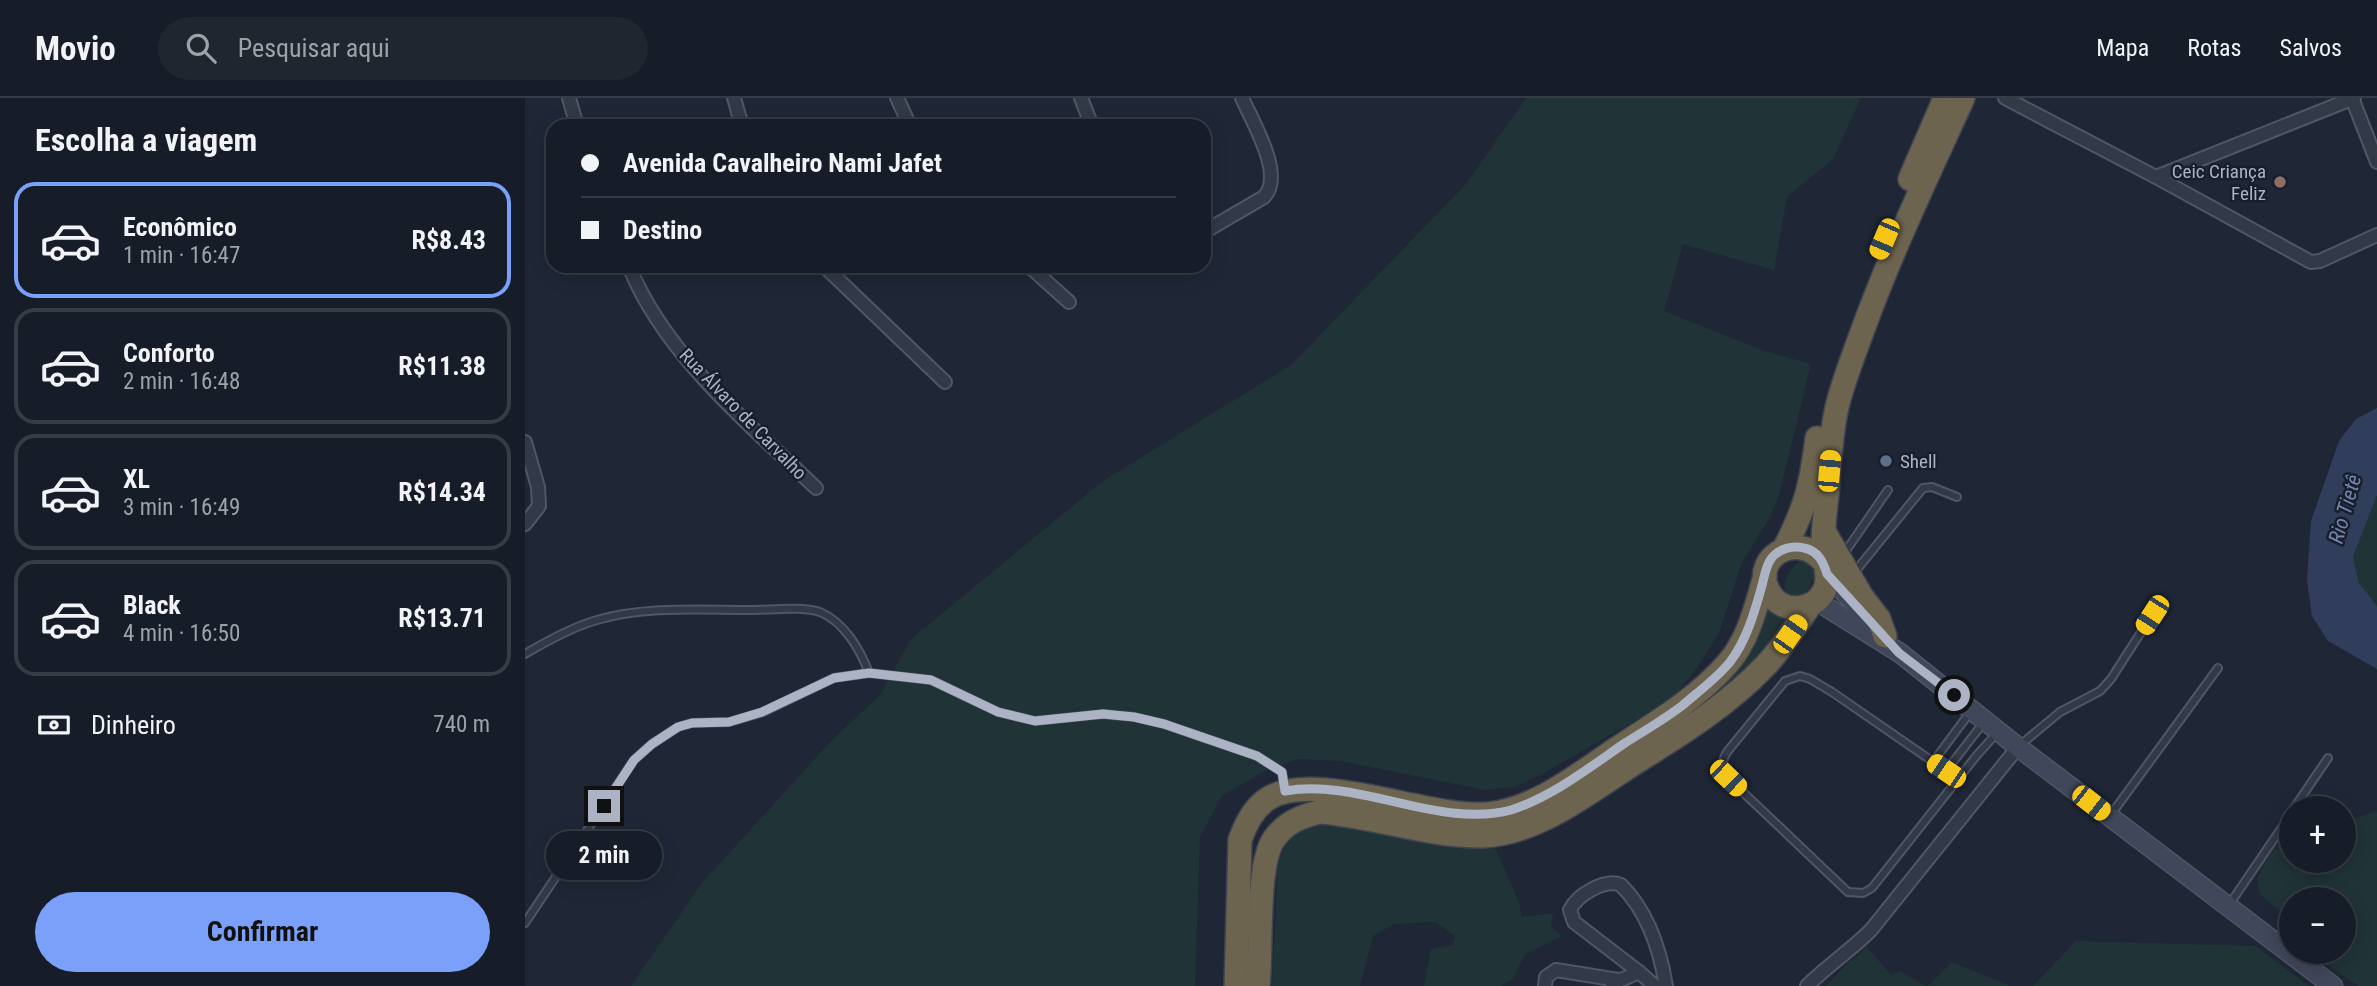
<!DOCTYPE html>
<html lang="pt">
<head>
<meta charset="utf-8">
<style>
	body { margin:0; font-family:"Roboto Condensed",sans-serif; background:#202630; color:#f1f3f6; height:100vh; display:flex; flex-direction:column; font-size:26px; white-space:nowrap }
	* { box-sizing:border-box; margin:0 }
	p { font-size:23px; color:#9ea2a8 }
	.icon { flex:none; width:38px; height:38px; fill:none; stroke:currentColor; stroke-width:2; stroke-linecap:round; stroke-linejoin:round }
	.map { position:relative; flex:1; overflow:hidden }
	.sheet { display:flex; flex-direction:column; background:#171d28; width:525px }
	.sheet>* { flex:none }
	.hud { position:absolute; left:21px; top:21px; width:665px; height:154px; border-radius:21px; box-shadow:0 4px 18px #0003,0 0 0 2px #363b45; display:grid; align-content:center; height:154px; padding:0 35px; background:#171d28 }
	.tools { position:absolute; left:1754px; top:698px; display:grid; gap:14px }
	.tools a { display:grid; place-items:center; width:77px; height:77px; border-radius:50%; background:#171d28; box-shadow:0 4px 18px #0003,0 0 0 2px #363b45; font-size:35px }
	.end { position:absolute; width:32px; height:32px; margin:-16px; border:9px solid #acb3c4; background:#111; box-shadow:0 0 0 4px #111 }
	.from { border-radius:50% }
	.bubble { position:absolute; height:49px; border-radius:24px; background:#171d28; box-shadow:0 4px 18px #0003,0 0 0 2px #363b45; font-size:23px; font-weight:700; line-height:49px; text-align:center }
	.car { position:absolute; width:21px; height:42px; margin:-21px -10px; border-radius:9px; box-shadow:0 0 5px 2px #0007; background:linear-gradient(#f5c518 24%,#345 0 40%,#f5c518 0 76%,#345 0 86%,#f5c518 0) }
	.hud b { display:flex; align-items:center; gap:24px; height:66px; font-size:26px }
	.hud b+b { border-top:2px solid #363b45 }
	.hud i { width:18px; height:18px; background:#f1f3f6 }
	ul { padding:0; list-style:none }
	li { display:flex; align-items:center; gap:21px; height:116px; margin:0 14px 10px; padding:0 21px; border:4px solid #363b45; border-radius:21px }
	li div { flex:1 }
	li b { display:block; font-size:26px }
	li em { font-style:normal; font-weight:700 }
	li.on { border-color:#7ba0fa }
	li>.icon { width:63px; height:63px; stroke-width:1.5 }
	h2 { padding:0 35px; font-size:32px; line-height:84px }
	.pay { display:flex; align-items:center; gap:18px; height:77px; padding:0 35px; font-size:26px }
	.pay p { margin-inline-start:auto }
	.primary-button { display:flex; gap:14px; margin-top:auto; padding:14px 35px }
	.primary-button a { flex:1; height:80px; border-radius:42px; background:#7ba0fa; color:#111; font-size:28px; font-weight:700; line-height:80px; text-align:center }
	header { display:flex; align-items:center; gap:42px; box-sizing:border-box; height:98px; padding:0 35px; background:#171d28; border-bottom:2px solid #363b45 }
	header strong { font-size:33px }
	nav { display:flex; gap:38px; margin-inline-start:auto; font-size:24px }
	.search { width:490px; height:63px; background:#202630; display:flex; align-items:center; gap:18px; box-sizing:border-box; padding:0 24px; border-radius:38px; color:#9ea2a8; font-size:26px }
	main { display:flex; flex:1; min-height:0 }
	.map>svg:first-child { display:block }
	.green { fill:#203337 }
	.water { fill:#303e5c }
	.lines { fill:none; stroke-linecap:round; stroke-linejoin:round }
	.lane-casing { stroke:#505665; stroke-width:10 }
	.street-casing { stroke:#505665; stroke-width:16 }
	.secondary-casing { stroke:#505665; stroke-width:21 }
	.highway-casing { stroke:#3d4351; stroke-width:26 }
	.lane { stroke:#323947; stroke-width:6 }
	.street { stroke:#323947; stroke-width:12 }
	.secondary { stroke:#40475a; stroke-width:18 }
	.highway { stroke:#6d644f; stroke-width:23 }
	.route { stroke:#acb3c4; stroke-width:9 }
	.education-dot { fill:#8d6e63; stroke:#181e2b; stroke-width:2.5 }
	.service-dot { fill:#5c6f8a; stroke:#181e2b; stroke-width:2.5 }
	.labels { text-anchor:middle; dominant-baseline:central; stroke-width:5; stroke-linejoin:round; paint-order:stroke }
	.poi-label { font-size:19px; fill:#acb3c4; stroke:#181e2b; text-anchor:end }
	.street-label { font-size:19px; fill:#acb3c4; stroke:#181e2b }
	.water-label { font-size:21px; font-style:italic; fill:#7386ad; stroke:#181e2b }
</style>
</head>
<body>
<header>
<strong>Movio</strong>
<div class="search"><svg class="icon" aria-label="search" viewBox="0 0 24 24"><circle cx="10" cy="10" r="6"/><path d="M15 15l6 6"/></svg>Pesquisar aqui</div>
<nav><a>Mapa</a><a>Rotas</a><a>Salvos</a></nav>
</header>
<main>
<section class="sheet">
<h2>Escolha a viagem</h2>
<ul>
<li class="on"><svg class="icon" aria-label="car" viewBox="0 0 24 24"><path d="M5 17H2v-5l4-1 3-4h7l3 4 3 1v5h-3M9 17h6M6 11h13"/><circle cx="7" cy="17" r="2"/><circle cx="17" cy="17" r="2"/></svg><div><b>Econômico</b><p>1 min · 16:47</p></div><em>R$8.43</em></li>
<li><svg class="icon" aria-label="car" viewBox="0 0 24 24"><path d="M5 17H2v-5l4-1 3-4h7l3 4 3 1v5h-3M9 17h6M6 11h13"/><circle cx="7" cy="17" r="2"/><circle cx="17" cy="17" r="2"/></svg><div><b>Conforto</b><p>2 min · 16:48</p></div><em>R$11.38</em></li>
<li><svg class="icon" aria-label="car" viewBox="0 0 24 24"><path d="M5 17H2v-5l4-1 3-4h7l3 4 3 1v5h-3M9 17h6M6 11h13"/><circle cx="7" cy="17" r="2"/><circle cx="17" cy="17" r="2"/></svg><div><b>XL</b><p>3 min · 16:49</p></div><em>R$14.34</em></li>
<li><svg class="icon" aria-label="car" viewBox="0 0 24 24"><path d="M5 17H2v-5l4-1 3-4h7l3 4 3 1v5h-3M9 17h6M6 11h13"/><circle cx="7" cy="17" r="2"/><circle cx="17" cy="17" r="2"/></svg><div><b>Black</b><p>4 min · 16:50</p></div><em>R$13.71</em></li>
</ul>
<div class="pay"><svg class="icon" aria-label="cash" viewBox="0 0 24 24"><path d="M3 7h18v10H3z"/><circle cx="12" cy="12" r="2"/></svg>Dinheiro<p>740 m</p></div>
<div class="primary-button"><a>Confirmar</a></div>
</section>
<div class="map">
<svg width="1852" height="888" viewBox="0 0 1852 888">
	<rect width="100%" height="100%" fill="#1f2736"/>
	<!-- green -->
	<g class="green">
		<polygon points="1001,0 1336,0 1308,61 1262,99 1249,172 1158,146 1139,213 1240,253 1286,266 1253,401 1242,424 1217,464 1194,535 1175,565 1148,601 1019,675 989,689 960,692 816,663 773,661 739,673 697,698 675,739 670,888 106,888 176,786 306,643 355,597 386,541 578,383 766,267 941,86"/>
		<polygon points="1852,397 1852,508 1834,485 1828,459"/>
		<path d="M1280,460L1290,467C1289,481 1285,494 1273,502L1260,496C1258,479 1266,469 1280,460Z"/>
		<polygon points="1243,504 1265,519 1220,576 1163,618 1189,596 1212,571"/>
		<path d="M1852,713V888H1833L1785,854H1818V802H1766V820C1757,813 1746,807 1738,799C1720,780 1754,747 1766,731V763H1818V719L1824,722Z"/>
		<path d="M808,723L969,747L994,804L997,819L1028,815L1026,829L1037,838L1000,856L988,881L976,888H899L906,851L928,847L930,838L910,824L869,826L848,838L835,888H747L753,768C761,736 776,725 808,723Z"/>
		<polygon points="1551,843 1731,848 1784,888 1508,888"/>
		<polygon points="1342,849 1366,877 1375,873 1401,888 1301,888 1322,866"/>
		<polygon points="1427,864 1485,888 1403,888"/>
	</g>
	<!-- water -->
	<polygon class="water" points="1852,310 1852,397 1828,459 1834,485 1852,508 1852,571 1803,543 1787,518 1782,482 1786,423 1814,343 1831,321"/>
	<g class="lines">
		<defs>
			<g id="lane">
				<polyline points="1318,457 1363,392"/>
				<polyline points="1329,475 1398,390 1407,389 1432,399"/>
				<path d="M0,556C22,543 47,529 72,522C121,508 175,512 226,512C245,512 277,508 295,514C319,524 335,551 344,575"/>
				<polyline points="1494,648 1535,614 1575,593 1586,581 1627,517"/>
				<polyline points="1408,664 1446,613"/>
				<polyline points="1421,673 1459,624"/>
				<path d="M1433,681L1307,594L1285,581L1275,578L1260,583L1202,654C1196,665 1196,670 1203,680L1323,794L1338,795L1347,790L1452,657L1471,636"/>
				<polyline points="1769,710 1803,660"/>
				<polyline points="1585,718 1693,570"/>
				<polyline points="1704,807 1766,716"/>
				<polyline points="0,825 109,662 127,646 153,629 167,625 204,624 238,614 309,580 344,575 406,582 473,614 510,623 578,616 609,619 639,626 732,658 757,674 759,688"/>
			</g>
			<g id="street">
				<polyline points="44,0 52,28"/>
				<polyline points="209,0 217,28"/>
				<polyline points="372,0 385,28"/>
				<polyline points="556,0 567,28"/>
				<polyline points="1480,0 1631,79 1786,164 1795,163 1852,137"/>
				<polyline points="1827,0 1852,64"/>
				<polyline points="1631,79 1829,0"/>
				<path d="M679,134L739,99C760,77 728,25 717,0"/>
				<path d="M104,168C139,256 224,326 291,390"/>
				<polyline points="299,168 420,284"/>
				<polyline points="504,168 544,204"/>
				<polyline points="0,344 13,389 14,408 0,426"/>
				<path d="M1114,874L1049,824L1045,812C1052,797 1080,780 1096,787C1123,814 1135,851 1141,888"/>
				<polyline points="1087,886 1114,874 1130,888"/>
				<polyline points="1020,888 1021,879 1031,872 1093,882"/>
				<path d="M1282,888C1302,868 1326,852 1346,832L1493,649"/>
			</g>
			<g id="secondary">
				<polyline points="1302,476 1340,516"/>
				<polyline points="1292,503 1375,555 1493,649 1808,888"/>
			</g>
			<g id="highway">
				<polyline points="1385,81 1420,0"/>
				<polyline points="1300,435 1337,499 1354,521 1360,538"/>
				<path d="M1259,451C1281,409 1286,387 1292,340"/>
				<path d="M1299,464C1270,429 1222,464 1246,497C1259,516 1289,513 1299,493C1306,479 1298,462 1298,447C1298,427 1301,408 1303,388C1305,362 1306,335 1312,309C1318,284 1328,259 1337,234C1366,154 1403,77 1438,0"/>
				<path d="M711,888L715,742C721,726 728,710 744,700C791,672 905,721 963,716C1012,711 1055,675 1094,649C1132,624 1173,600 1203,565C1224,541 1231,508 1240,478"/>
				<path d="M733,888C737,854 731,766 749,741C761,724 777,718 795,714C849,718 903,739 958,738C1011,736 1062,696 1105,668C1153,638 1202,608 1241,567C1258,549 1271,528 1285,507"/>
			</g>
		</defs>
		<!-- lane casing -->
		<use href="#lane" class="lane-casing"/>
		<!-- street casing -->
		<use href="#street" class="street-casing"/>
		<!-- secondary casing -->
		<use href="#secondary" class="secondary-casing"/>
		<!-- highway casing -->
		<use href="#highway" class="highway-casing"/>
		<!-- lane -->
		<use href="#lane" class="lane"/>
		<!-- street -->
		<use href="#street" class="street"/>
		<!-- secondary -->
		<use href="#secondary" class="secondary"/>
		<!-- highway -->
		<use href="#highway" class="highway"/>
	</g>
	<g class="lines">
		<!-- route -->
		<path class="route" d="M79,708L109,662L127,646L153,629L167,625L204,624L237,614L309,580L344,575L406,582L473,614L510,623L578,616L609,619L639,626L732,658L757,674L760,693C815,683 873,709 928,715C947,717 968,717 986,712C1027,699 1065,669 1100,645C1119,633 1140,621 1158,607C1173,594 1192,580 1205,564C1221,543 1229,516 1236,491C1239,482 1240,469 1246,461C1253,451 1267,447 1279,450C1293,453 1298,463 1302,476L1374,555L1429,597"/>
	</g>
	<!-- markers -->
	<circle class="education-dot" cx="1755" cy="84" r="7"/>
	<circle class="service-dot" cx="1361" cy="363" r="7"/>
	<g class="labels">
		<!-- poi labels -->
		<g class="poi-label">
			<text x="1741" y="73">Ceic Criança<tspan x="1741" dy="22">Feliz</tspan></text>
			<text x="1375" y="363" text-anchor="start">Shell</text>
		</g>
		<!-- street labels -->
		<g class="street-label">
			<text transform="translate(218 316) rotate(46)">Rua Álvaro de Carvalho</text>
		</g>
		<!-- water labels -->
		<g class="water-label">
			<text transform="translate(1820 411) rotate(-74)">Rio Tietê</text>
		</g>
	</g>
</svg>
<div class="tools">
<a>+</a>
<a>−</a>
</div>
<i class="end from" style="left:1429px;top:597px"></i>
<i class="end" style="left:79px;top:708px"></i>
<div class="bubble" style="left:21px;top:733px;width:116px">2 min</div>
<i class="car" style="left:1359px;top:141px;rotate:203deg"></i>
<i class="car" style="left:1304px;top:373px;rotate:5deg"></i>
<i class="car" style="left:1627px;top:517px;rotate:213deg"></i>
<i class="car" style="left:1265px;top:536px;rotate:35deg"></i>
<i class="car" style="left:1421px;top:673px;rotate:304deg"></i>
<i class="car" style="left:1203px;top:680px;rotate:134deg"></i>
<i class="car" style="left:1566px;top:705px;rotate:128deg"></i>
<div class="hud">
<b><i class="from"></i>Avenida Cavalheiro Nami Jafet</b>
<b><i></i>Destino</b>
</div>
</div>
</main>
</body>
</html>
